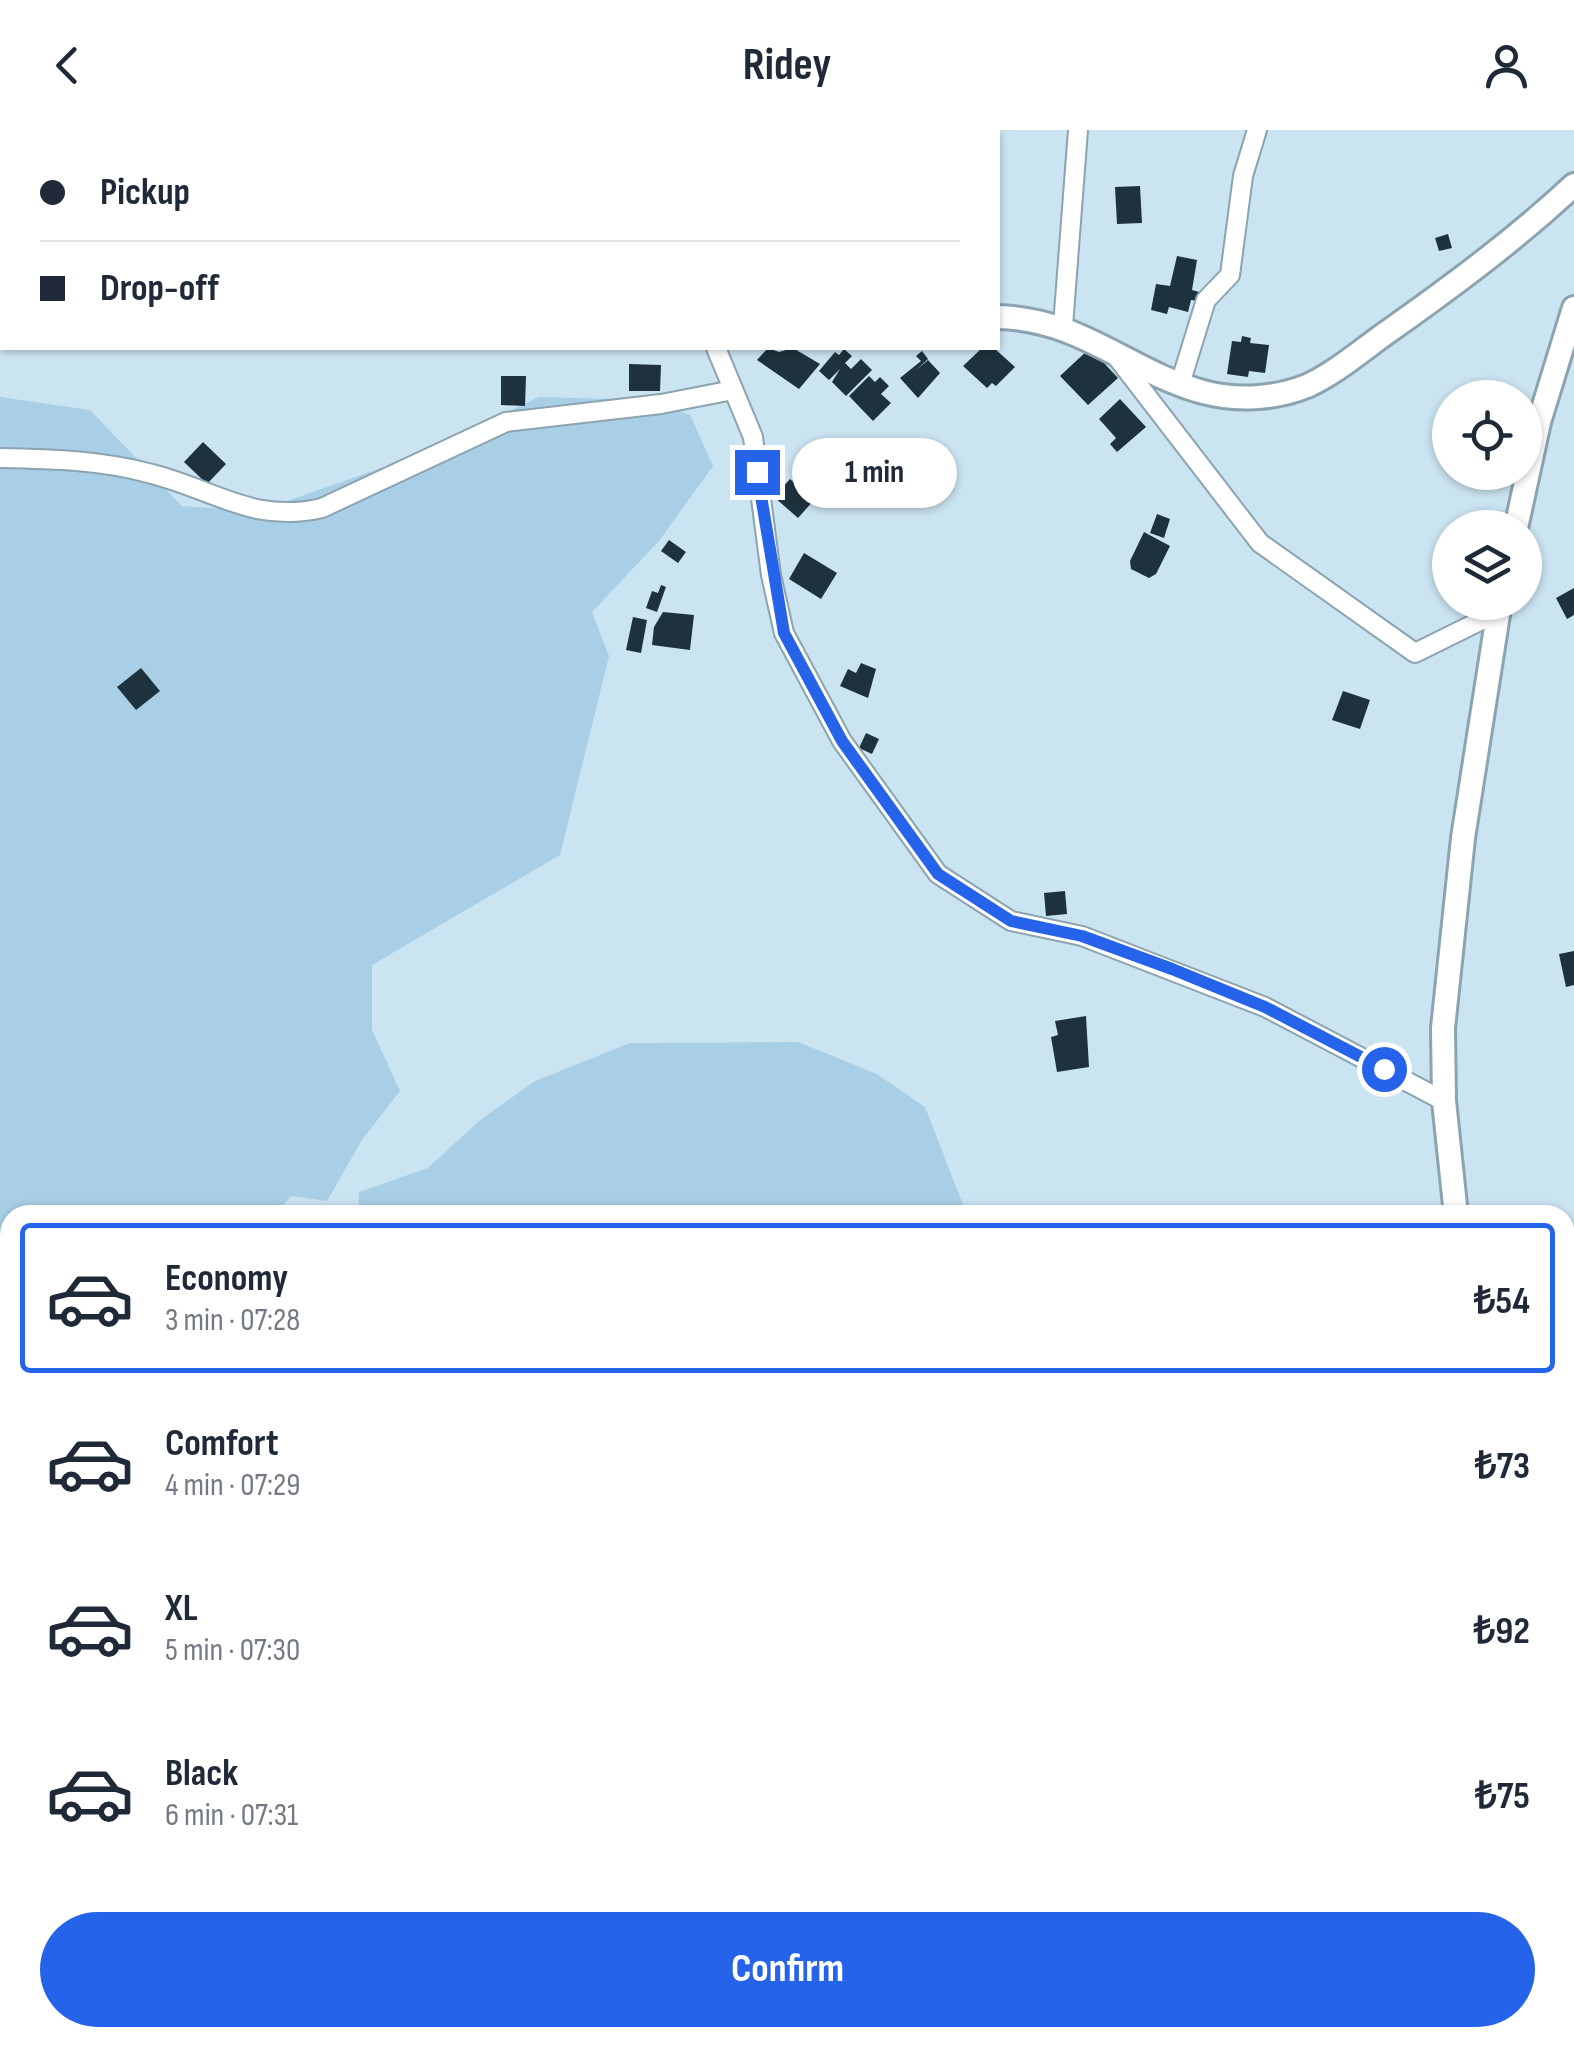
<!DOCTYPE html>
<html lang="en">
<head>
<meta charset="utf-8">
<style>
	body { margin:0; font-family:"Sofia Sans Condensed",sans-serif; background:#f2f2f3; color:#1f2937; height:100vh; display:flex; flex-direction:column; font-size:38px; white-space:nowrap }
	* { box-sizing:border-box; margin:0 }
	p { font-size:32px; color:#747a83 }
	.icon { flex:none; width:55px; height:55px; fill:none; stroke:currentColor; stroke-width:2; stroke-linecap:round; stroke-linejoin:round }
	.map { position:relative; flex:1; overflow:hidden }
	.panel { position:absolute; left:0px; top:1075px; width:1575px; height:842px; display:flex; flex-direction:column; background:#fff; border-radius:30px 30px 0 0; box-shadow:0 2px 8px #0004 }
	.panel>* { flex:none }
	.banner { position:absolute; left:0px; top:0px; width:1000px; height:220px; box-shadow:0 2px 8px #0004; display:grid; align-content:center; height:220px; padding:0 40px; background:#fff }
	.tools { position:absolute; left:1432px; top:250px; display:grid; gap:20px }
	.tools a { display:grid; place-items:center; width:110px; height:110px; border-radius:50%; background:#fff; box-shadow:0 2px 8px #0004; font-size:50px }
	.end { position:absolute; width:45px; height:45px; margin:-22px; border:12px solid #2563eb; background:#fff; box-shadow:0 0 0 5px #fff }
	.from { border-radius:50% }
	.bubble { position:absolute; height:70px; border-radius:35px; background:#fff; box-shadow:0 2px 8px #0004; font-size:32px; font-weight:700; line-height:70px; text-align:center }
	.banner b { display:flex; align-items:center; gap:35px; height:95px; font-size:38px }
	.banner b+b { border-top:2px solid #e0e1e3 }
	.banner i { width:25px; height:25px; background:#1f2937 }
	ul { padding:18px 0 0; list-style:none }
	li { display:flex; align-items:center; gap:30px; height:150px; margin:0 20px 15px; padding:0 20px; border:5px solid transparent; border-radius:10px }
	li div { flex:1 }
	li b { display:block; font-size:38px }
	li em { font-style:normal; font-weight:700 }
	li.current { border-color:#2563eb }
	li>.icon { width:90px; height:90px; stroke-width:1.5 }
	.primary-button { display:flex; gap:20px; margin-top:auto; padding:20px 40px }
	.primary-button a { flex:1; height:115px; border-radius:60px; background:#2563eb; color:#fff; font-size:40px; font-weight:700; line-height:115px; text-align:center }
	header { display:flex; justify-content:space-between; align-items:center; height:130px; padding:0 40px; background:#fff; font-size:45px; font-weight:700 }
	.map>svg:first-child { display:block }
	.green { fill:#a8cfe6 }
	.building { fill:#1e323d }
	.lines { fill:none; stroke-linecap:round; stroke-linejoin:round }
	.minor-casing { stroke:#8ca3b0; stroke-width:22 }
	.tertiary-casing { stroke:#8ca3b0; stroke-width:28 }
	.secondary-casing { stroke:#8ca3b0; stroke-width:30 }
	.minor { stroke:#fff; stroke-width:18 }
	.tertiary { stroke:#fff; stroke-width:22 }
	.secondary { stroke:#fff; stroke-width:25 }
	.route { stroke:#2563eb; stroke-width:12 }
</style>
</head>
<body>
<header><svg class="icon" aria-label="back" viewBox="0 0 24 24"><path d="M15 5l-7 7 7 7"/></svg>Ridey<svg class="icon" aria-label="person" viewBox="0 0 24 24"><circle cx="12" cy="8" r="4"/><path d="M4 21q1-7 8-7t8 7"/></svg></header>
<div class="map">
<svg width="1574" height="1917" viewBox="0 0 1574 1917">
	<rect width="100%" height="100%" fill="#cbe4f2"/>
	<!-- green -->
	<g class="green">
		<polygon points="0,267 90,280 182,376 259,381 409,328 539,267 649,270 690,285 713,336 659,411 592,482 609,526 560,725 372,835 372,900 400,961 362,1010 327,1071 291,1066 275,1085 10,1085 10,1908 1164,1908 1160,1917 0,1917"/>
		<polygon points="798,912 877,944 925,977 967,1085 359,1085 359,1062 428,1038 479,991 535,951 630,913"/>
	</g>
	<!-- building -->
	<g class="building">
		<polygon points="1140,56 1142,93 1117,94 1115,57"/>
		<polygon points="1448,104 1452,118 1439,121 1435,108"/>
		<polygon points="1177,126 1197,130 1192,160 1199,162 1197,171 1191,170 1188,182 1169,177 1167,184 1151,180 1156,154 1170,156"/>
		<polygon points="1242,206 1251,208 1250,213 1269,215 1265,243 1249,241 1248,247 1227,244 1232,211 1241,212"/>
		<polygon points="768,218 779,222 793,218 820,234 799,259 757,230"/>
		<polygon points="982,218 994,218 1015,237 996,256 992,253 987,258 963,236"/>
		<polygon points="1090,218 1118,248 1088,275 1060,246"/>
		<polygon points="844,219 852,226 845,233 851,239 861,229 872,240 846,266 832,252 840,239 829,250 819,241 835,222 839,225"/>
		<polygon points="922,221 928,229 915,241 928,230 940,243 918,268 900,248 921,231 916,226"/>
		<polygon points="629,234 661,235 660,261 629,261"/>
		<polygon points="501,246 526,246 525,276 501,275"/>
		<polygon points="869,246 875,252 880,247 889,256 881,264 891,273 873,291 849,266"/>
		<polygon points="1120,269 1146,297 1117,322 1110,314 1116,308 1099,289"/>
		<polygon points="203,312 226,334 207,354 184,332"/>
		<polygon points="790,349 814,370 798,388 774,367"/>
		<polygon points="1157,384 1170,389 1164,408 1150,403"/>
		<polygon points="1144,402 1170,416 1156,444 1149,448 1131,439 1130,431"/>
		<polygon points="669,410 686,422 678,433 661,421"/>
		<polygon points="804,423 837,443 821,469 789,449"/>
		<polygon points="661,455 666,457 657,482 646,478 652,461 658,463"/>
		<polygon points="1574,458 1574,485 1567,489 1556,468"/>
		<polygon points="663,482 694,485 690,520 652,515 654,497"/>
		<polygon points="633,487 647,490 641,523 626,520"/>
		<polygon points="861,533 876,539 868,568 840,556 848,539 856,543"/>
		<polygon points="141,538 160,561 136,580 117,557"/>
		<polygon points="1343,561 1370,570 1360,599 1332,590"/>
		<polygon points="866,603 879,609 872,624 859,618"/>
		<polygon points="1065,761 1067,784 1046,786 1044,763"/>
		<polygon points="1574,821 1574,855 1566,857 1559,824"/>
		<polygon points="1086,886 1089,937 1057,942 1051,907 1058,905 1055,891"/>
	</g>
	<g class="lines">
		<defs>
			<g id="minor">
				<polyline points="508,2 509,0"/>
				<polyline points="1063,196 1078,0"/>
				<polyline points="716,218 753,307 771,445 784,503 842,611 938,744 1011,791 1082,806 1265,877 1444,971"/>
				<polyline points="1116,226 1260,413 1415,523 1498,482"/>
				<polyline points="1180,254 1206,170 1230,145 1243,46 1257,0"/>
				<path d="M0,328C51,329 102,330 152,344C215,360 254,394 322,378L506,292L661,274L733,260"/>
			</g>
			<g id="tertiary">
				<polyline points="372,0 375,2"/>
				<path d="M998,187C1081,189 1128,241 1203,262C1237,271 1274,269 1307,256C1336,243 1363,219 1389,201C1454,155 1516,109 1574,55"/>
				<polyline points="1516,398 1539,292 1574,178"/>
				<polyline points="1456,1085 1444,971 1443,898 1463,708 1500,472"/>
				<polyline points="1371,1917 1373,1908"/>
			</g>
			<g id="secondary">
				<polyline points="1565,1115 1574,1111"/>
				<polyline points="0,1505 10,1502"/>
			</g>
		</defs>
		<!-- minor casing -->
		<use href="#minor" class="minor-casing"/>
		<!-- tertiary casing -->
		<use href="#tertiary" class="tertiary-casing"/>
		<!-- secondary casing -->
		<use href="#secondary" class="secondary-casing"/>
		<!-- minor -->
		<use href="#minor" class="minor"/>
		<!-- tertiary -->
		<use href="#tertiary" class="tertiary"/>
		<!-- secondary -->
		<use href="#secondary" class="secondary"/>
	</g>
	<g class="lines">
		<!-- route -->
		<polyline class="route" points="757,342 784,503 842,611 938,744 1011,791 1082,806 1172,839 1265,877 1384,939"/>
	</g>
</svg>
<div class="tools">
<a><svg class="icon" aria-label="locate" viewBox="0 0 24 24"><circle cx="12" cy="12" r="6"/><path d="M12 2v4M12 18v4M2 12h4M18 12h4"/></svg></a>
<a><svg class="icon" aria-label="layers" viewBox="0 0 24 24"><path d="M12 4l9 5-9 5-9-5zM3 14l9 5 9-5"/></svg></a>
</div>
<i class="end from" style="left:1384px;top:939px"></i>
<i class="end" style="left:757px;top:342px"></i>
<div class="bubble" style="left:792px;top:308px;width:165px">1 min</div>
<div class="banner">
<b><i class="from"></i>Pickup</b>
<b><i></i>Drop-off</b>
</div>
<section class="panel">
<ul>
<li class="current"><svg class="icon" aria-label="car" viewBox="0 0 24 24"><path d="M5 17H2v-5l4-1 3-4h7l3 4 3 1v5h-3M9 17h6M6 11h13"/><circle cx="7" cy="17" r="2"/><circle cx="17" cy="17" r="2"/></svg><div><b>Economy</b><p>3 min · 07:28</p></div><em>₺54</em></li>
<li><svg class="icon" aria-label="car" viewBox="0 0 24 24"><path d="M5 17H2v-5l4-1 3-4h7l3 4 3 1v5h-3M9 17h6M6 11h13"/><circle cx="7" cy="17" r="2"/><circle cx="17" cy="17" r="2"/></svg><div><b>Comfort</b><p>4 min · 07:29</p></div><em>₺73</em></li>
<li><svg class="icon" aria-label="car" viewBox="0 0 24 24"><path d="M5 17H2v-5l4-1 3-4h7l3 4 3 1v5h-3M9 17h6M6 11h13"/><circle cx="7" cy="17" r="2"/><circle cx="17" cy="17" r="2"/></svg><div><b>XL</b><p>5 min · 07:30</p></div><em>₺92</em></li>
<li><svg class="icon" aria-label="car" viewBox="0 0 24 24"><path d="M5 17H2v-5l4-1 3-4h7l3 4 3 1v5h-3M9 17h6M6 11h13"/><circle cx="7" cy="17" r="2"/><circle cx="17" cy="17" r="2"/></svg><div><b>Black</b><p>6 min · 07:31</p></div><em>₺75</em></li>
</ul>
<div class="primary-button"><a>Confirm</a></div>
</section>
</div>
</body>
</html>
